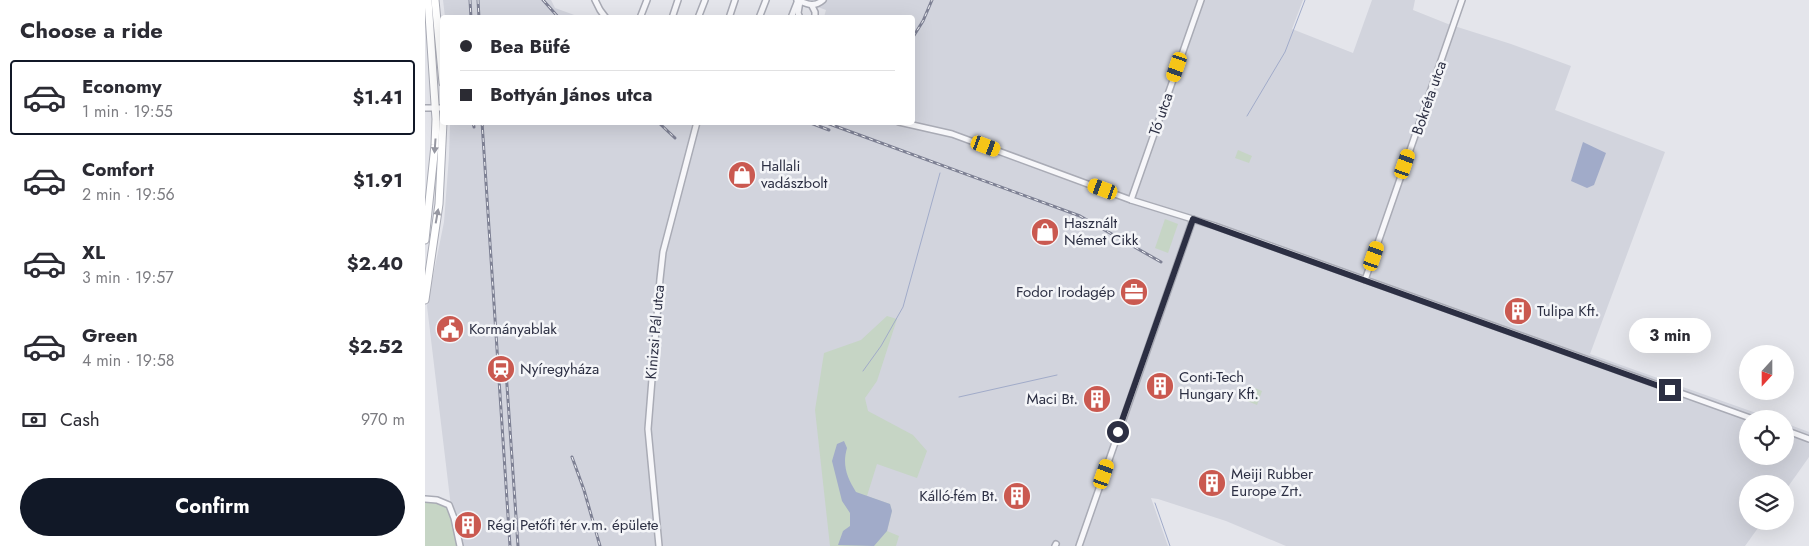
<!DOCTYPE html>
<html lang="en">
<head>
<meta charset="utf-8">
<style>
	body { margin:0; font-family:Jost,sans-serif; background:#f2f2f3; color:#2b2b33; height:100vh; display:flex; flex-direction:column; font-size:19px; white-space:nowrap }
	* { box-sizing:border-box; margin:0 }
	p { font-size:16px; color:#7c7c81 }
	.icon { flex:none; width:28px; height:28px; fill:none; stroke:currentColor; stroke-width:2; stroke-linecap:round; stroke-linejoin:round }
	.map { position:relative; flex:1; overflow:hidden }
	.panel { display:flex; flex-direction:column; background:#fff; width:425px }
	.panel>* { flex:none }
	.banner { position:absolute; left:15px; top:15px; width:475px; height:110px; border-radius:5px; box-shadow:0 5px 20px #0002; display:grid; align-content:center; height:110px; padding:0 20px; background:#fff }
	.needle { width:32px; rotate:201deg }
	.fabs { position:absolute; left:1314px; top:345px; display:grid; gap:10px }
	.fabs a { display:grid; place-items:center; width:55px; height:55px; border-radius:50%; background:#fff; box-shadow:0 5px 20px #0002; font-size:25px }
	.end { position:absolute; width:22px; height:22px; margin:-11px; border:6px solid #2c2f43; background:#fff; box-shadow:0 0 0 2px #fff }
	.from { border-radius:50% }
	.bubble { position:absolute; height:35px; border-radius:18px; background:#fff; box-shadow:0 5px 20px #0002; font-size:16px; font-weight:700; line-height:35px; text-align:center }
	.car { position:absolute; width:15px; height:30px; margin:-15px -8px; border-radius:6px; box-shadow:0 0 4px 1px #0007; background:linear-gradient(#f5c518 24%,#345 0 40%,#f5c518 0 76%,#345 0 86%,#f5c518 0) }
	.banner b { display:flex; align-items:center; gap:18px; height:48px; font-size:19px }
	.banner b+b { border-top:1px solid #e1e1e2 }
	.banner i { width:12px; height:12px; background:#2b2b33 }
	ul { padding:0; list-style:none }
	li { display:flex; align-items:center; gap:15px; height:75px; margin:0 10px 8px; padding:0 10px; border:2px solid transparent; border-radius:5px }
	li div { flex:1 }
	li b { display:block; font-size:19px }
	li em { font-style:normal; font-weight:700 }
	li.active { border-color:#111827 }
	li>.icon { width:45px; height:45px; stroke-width:1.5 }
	h2 { padding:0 20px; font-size:22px; line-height:60px }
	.pay { display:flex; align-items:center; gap:12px; height:55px; padding:0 20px; font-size:19px }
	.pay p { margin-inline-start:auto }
	.button { display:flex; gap:10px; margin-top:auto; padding:10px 20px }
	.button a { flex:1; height:58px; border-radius:30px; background:#111827; color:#fff; font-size:20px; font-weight:700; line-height:58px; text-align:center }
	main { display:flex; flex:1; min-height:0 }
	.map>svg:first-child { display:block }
	.built { fill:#d2d4dd }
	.green { fill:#c6d5c5 }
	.water { fill:#a1abc9 }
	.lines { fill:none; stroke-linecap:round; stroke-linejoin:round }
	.stream { stroke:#a1abc9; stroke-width:1 }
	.street-casing { stroke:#a9abb5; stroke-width:8 }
	.secondary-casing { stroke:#a9abb5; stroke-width:9 }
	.street { stroke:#f7f7fa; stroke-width:5 }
	.secondary { stroke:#fff; stroke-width:7 }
	.rail-casing { stroke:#7e8194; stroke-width:3 }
	.rail { stroke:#f4f5f8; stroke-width:1; stroke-dasharray:4; stroke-linecap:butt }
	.oneway { fill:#9697a1 }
	.route { stroke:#2c2f43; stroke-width:6 }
	.labels { text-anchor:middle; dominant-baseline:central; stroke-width:5; stroke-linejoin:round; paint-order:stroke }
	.street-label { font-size:15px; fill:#2c2f43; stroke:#f4f5f8 }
	.poi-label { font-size:15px; fill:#2c2f43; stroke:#f4f5f8; text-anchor:start }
</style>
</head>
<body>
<main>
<section class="panel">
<h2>Choose a ride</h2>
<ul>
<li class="active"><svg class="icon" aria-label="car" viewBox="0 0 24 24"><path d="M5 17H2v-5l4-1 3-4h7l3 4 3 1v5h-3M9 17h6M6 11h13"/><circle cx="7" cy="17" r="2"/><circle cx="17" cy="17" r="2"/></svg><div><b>Economy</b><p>1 min · 19:55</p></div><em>$1.41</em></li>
<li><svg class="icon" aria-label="car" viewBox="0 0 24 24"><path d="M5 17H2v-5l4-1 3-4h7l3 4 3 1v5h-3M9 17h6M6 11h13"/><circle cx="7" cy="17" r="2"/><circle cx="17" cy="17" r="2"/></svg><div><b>Comfort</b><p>2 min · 19:56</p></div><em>$1.91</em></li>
<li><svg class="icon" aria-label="car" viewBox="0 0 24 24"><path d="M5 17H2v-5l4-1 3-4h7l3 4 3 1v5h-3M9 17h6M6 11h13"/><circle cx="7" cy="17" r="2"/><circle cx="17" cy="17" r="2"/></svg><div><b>XL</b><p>3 min · 19:57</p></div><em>$2.40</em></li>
<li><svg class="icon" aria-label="car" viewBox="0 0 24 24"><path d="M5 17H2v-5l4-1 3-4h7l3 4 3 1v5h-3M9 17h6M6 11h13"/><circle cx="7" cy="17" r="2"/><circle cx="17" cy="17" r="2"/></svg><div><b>Green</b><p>4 min · 19:58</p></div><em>$2.52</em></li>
</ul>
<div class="pay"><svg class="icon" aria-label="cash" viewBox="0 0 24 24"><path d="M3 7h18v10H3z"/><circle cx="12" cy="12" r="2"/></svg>Cash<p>970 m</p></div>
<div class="button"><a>Confirm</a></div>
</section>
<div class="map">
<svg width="1384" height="546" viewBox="0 0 1384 546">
	<rect width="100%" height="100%" fill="#e4e5eb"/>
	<!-- built -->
	<g class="built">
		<polygon points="18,0 126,0 130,8 155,17 20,17"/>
		<polygon points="374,0 878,0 867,29 928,53 947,0 990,0 988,10 1023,24 1086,44 1146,66 1130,110 1240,152 1165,354 1348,419 1322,419 1322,456 1360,456 1360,423 1384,432 1384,457 1360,491 1360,484 1322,484 1322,521 1338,521 1320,546 861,546 801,521 733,499 726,498 743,546 36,546 26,507 2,306 19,222 24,156 25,123 488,122 488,18 399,17 401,10"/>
	</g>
	<!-- green -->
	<g class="green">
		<polygon points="813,150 827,156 824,163 810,158"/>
		<polygon points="740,219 753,224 743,253 730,248"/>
		<polygon points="462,316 472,319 452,381 440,398 443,411 488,435 502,451 492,478 452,464 442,496 465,504 467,511 462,531 474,536 471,546 405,546 390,410 399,353 436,340"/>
		<polygon points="825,386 837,391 832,405 820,400"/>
		<polygon points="0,499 12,500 23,506 35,546 0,546"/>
	</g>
	<!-- water -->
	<g class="water">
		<polygon points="1158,142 1181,153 1169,185 1162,188 1146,181"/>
		<path d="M419,441L422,448C417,465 422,478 431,492L465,504L467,511L462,531L449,546L413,545L418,531L425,526V513L417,501L407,461L412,444Z"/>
	</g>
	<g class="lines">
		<!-- stream -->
		<g class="stream">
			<polyline points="822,116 860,52 880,0"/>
			<polyline points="438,371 456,346 478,307 515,173"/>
			<polyline points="534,397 632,375"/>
			<polyline points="730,503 745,546"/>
		</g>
		<defs>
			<g id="street">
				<polyline points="170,0 175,10 181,18"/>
				<path d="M372,0C382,4 389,8 398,0"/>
				<polyline points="387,6 390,12 390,18"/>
				<polyline points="215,18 222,0"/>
				<polyline points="247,18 253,0"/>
				<polyline points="273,18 280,0"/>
				<polyline points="304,18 310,0"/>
				<polyline points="334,18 341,0"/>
				<polyline points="366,18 373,0"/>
				<polyline points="375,18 373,13 375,1"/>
				<polyline points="0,108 18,108"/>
				<polyline points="474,122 527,134 706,200 790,226 1328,419"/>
				<polyline points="706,200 776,0"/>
				<polyline points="940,280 1037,0"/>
				<polyline points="1360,430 1384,439"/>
				<polyline points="0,499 12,500 24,505 29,518 35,546"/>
				<polyline points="234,546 223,429 235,279 238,252 272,122"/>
				<polyline points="630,546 631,544"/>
				<polyline points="654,546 768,219"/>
			</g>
			<g id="secondary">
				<polyline points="10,0 18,83"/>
				<polyline points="0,240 10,145 11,119 3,0"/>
				<polyline points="0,300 14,204 18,122"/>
			</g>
		</defs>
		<!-- street casing -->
		<use href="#street" class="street-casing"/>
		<!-- secondary casing -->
		<use href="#secondary" class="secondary-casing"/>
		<!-- street -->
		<use href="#street" class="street"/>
		<!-- secondary -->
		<use href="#secondary" class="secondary"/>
		<defs>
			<g id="rail">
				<polyline points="45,0 46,18"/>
				<polyline points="53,0 54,18"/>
				<polyline points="118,0 134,18"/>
				<polyline points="488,37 498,21 507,0"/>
				<polyline points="48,122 49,127"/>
				<polyline points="57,122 85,546"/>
				<polyline points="233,122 250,138"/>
				<polyline points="383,122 404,130"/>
				<polyline points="399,122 655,216 736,262"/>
				<polyline points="81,371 93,546"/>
				<polyline points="147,457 159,490 175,546"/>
			</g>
		</defs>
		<!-- rail casing -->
		<use href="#rail" class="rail-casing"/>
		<!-- rail -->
		<use href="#rail" class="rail"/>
	</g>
	<!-- one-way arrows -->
	<defs><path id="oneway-solid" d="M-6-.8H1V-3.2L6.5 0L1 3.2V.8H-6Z" transform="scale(1.25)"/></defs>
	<g class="oneway">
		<use href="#oneway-solid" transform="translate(10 146) rotate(94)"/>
		<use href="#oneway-solid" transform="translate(12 216) rotate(-80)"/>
	</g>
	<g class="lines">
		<!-- route -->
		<polyline class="route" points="693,432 768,219 1245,390"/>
	</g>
	<!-- icons -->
	<defs>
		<symbol id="shop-disc" viewBox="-11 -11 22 22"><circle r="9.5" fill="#ca5950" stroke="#f4f5f8"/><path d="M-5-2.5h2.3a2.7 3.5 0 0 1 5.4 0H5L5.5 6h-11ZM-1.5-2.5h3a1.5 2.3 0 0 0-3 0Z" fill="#fff"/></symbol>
		<symbol id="office-disc" viewBox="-11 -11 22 22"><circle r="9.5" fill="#ca5950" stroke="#f4f5f8"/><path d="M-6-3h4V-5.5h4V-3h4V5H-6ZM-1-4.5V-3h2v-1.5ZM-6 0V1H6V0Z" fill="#fff"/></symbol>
		<symbol id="building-disc" viewBox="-11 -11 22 22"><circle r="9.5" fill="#ca5950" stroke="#f4f5f8"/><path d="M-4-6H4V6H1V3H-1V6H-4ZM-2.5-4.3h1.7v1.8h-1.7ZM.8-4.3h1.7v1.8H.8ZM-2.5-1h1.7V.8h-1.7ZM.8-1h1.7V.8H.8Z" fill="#fff"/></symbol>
		<symbol id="civic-disc" viewBox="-11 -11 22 22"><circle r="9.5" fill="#ca5950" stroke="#f4f5f8"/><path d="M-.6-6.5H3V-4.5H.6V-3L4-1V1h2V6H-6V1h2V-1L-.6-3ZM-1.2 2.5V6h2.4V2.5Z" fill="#fff"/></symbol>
		<symbol id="station-disc" viewBox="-11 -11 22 22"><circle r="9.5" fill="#ca5950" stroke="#f4f5f8"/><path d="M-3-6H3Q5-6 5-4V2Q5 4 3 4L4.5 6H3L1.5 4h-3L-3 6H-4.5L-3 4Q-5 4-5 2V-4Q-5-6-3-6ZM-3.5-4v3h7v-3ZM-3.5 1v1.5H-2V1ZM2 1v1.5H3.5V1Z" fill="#fff"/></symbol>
	</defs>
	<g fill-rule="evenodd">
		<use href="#shop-disc" x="301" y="159" width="32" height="32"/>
		<use href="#shop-disc" x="604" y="216" width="32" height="32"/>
		<use href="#office-disc" x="693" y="276" width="32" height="32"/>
		<use href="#building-disc" x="1077" y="295" width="32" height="32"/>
		<use href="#civic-disc" x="9" y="313" width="32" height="32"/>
		<use href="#station-disc" x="60" y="353" width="32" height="32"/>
		<use href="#building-disc" x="719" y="370" width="32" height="32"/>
		<use href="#building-disc" x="656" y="383" width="32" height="32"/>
		<use href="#building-disc" x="771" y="467" width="32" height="32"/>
		<use href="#building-disc" x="576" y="480" width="32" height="32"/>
		<use href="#building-disc" x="27" y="509" width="32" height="32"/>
	</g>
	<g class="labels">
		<!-- street labels -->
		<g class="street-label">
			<text transform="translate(1004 98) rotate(-71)">Bokréta utca</text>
			<text transform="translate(736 114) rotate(-71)">Tó utca</text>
			<text transform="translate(230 332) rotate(-85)">Kinizsi Pál utca</text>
		</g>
		<!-- poi labels -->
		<g class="poi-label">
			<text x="336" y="166">Hallali<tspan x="336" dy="17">vadászbolt</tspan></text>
			<text x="639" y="223">Használt<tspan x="639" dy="17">Német Cikk</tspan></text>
			<text x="690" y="292" text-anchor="end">Fodor Irodagép</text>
			<text x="1112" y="311">Tulipa Kft.</text>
			<text x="44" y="329">Kormányablak</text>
			<text x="95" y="369">Nyíregyháza</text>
			<text x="754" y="377">Conti-Tech<tspan x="754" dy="17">Hungary Kft.</tspan></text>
			<text x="653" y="399" text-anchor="end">Maci Bt.</text>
			<text x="806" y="474">Meiji Rubber<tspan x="806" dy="17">Europe Zrt.</tspan></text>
			<text x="573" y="496" text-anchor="end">Kálló-fém Bt.</text>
			<text x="62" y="525">Régi Petőfi tér v.m. épülete</text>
		</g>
	</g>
</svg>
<div class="fabs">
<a><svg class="needle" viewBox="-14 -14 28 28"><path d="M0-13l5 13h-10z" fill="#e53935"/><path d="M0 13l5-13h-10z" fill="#7c7c81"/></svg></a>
<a><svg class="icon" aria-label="locate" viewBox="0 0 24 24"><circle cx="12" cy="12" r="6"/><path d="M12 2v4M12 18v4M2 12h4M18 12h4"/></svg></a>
<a><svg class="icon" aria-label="layers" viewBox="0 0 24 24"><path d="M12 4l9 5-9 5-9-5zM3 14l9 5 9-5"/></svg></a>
</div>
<i class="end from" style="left:693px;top:432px"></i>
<i class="end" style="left:1245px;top:390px"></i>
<div class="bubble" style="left:1204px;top:318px;width:82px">3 min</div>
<i class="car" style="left:752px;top:67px;rotate:199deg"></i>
<i class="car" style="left:561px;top:146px;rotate:110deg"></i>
<i class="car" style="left:980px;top:164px;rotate:19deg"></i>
<i class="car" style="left:678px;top:189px;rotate:290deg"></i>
<i class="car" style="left:949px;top:256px;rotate:19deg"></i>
<i class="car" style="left:679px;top:474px;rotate:19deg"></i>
<div class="banner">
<b><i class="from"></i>Bea Büfé</b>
<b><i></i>Bottyán János utca</b>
</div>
</div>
</main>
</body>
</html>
